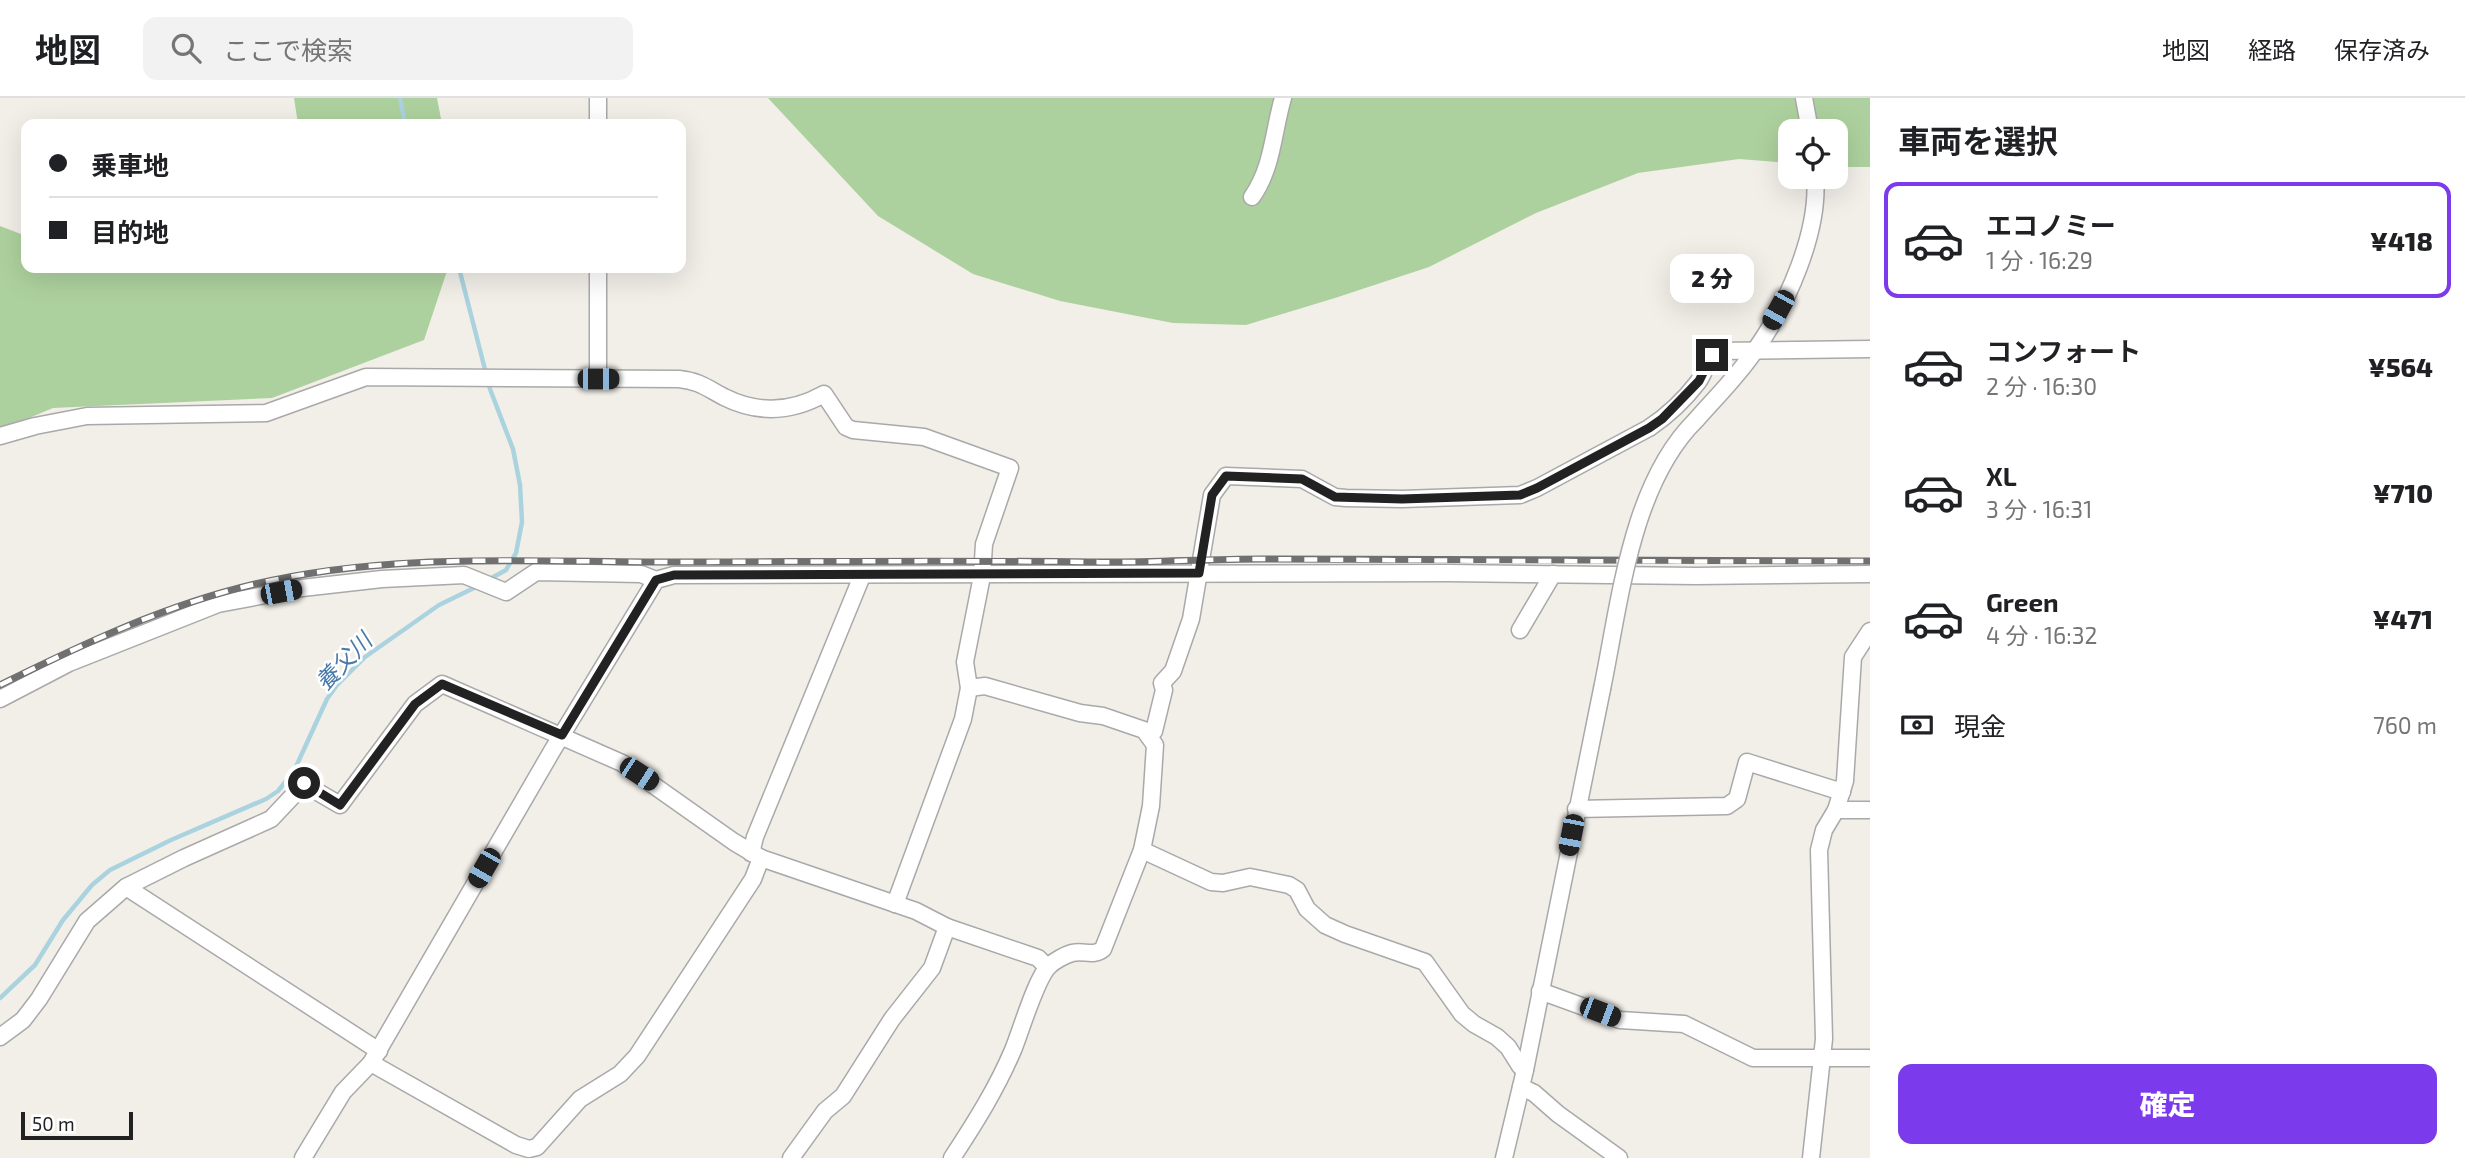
<!DOCTYPE html>
<html lang="ja">
<head>
<meta charset="utf-8">
<style>
	body { margin:0; font-family:"Exo 2","Noto Sans JP",sans-serif; background:#f2f2f2; color:#202124; height:100vh; display:flex; flex-direction:column; font-size:26px; white-space:nowrap }
	* { box-sizing:border-box; margin:0 }
	p { font-size:23px; color:#757577 }
	.icon { flex:none; width:38px; height:38px; fill:none; stroke:currentColor; stroke-width:2; stroke-linecap:round; stroke-linejoin:round }
	.map { position:relative; flex:1; overflow:hidden }
	.details { display:flex; flex-direction:column; background:#fff; width:595px }
	.details>* { flex:none }
	.hud { position:absolute; left:21px; top:21px; width:665px; height:154px; border-radius:14px; box-shadow:0 7px 28px #0002; display:grid; align-content:center; height:154px; padding:0 28px; background:#fff }
	.buttons { position:absolute; left:1778px; top:21px; display:grid; gap:14px }
	.buttons a { display:grid; place-items:center; width:70px; height:70px; border-radius:14px; background:#fff; box-shadow:0 7px 28px #0002; font-size:35px }
	.scale { position:absolute; left:21px; bottom:18px; width:112px; box-sizing:border-box; padding-left:7px; border:4px solid #222; border-top:0; font-size:19px; line-height:24px; white-space:nowrap; color:#222; -webkit-text-stroke:5px #fff; paint-order:stroke }
	.end { position:absolute; width:32px; height:32px; margin:-16px; border:9px solid #222; background:#fff; box-shadow:0 0 0 4px #fff }
	.from { border-radius:50% }
	.bubble { position:absolute; height:49px; border-radius:14px; background:#fff; box-shadow:0 7px 28px #0002; font-size:23px; font-weight:800; line-height:49px; text-align:center }
	.car { position:absolute; width:21px; height:42px; margin:-21px -10px; border-radius:9px; box-shadow:0 0 5px 2px #0007; background:linear-gradient(#222 24%,#8ab4d8 0 40%,#222 0 76%,#8ab4d8 0 86%,#222 0) }
	.hud b { display:flex; align-items:center; gap:24px; height:66px; font-size:26px }
	.hud b+b { border-top:2px solid #e0e0e0 }
	.hud i { width:18px; height:18px; background:#202124 }
	ul { padding:0; list-style:none }
	li { display:flex; align-items:center; gap:21px; height:116px; margin:0 14px 10px; padding:0 14px; border:4px solid transparent; border-radius:14px }
	li div { flex:1 }
	li b { display:block; font-size:26px }
	li em { font-style:normal; font-weight:800 }
	li.on { border-color:#7c3aed }
	li>.icon { width:63px; height:63px; stroke-width:1.5 }
	h2 { padding:0 28px; font-size:32px; line-height:84px }
	.pay { display:flex; align-items:center; gap:18px; height:77px; padding:0 28px; font-size:26px }
	.pay p { margin-inline-start:auto }
	.button { display:flex; gap:14px; margin-top:auto; padding:14px 28px }
	.button a { flex:1; height:80px; border-radius:14px; background:#7c3aed; color:#fff; font-size:28px; font-weight:800; line-height:80px; text-align:center }
	header { display:flex; align-items:center; gap:42px; box-sizing:border-box; height:98px; padding:0 35px; background:#fff; border-bottom:2px solid #e0e0e0 }
	header strong { font-size:33px }
	nav { display:flex; gap:38px; margin-inline-start:auto; font-size:24px }
	.search { width:490px; height:63px; background:#f2f2f2; display:flex; align-items:center; gap:18px; box-sizing:border-box; padding:0 24px; border-radius:14px; color:#757577; font-size:26px }
	main { display:flex; flex:1; min-height:0 }
	.map>svg:first-child { display:block }
	.forest { fill:#add19e }
	.lines { fill:none; stroke-linecap:round; stroke-linejoin:round }
	.stream { stroke:#aad3df; stroke-width:4.5 }
	.minor-casing { stroke:#a9a9a9; stroke-width:19 }
	.minor { stroke:#fff; stroke-width:16 }
	.rail-casing { stroke:#707070; stroke-width:7 }
	.rail { stroke:#fff; stroke-width:4.5; stroke-dasharray:13; stroke-linecap:butt }
	.minor-bridge-casing { stroke:#a9a9a9; stroke-width:19; stroke-linecap:butt }
	.minor-bridge { stroke:#fff; stroke-width:16 }
	.route { stroke:#222; stroke-width:9 }
	.labels { text-anchor:middle; dominant-baseline:central; stroke-width:5; stroke-linejoin:round; paint-order:stroke }
	.water-label { font-size:23px; font-style:italic; fill:#4a7aab; stroke:#fff }
</style>
</head>
<body>
<header>
<strong>地図</strong>
<div class="search"><svg class="icon" aria-label="search" viewBox="0 0 24 24"><circle cx="10" cy="10" r="6"/><path d="M15 15l6 6"/></svg>ここで検索</div>
<nav><a>地図</a><a>経路</a><a>保存済み</a></nav>
</header>
<main>
<div class="map">
<svg width="1870" height="1060" viewBox="0 0 1870 1060">
	<rect width="100%" height="100%" fill="#f2efe9"/>
	<!-- forest -->
	<g class="forest">
		<polygon points="294,0 437,0 442,26 298,26"/>
		<polygon points="768,0 1870,0 1870,69 1836,69 1836,33 1790,33 1790,65 1739,61 1638,75 1536,115 1429,169 1335,200 1246,227 1173,225 1060,203 973,176 878,118"/>
		<polygon points="0,128 26,138 26,170 448,170 424,242 272,300 53,310 0,332"/>
	</g>
	<g class="lines">
		<!-- stream -->
		<g class="stream">
			<polyline points="400,0 405,26"/>
			<polyline points="459,170 490,291 513,351 520,387 522,424 516,455 506,472 488,482"/>
			<polyline points="0,900 35,867 63,822 92,787 110,772 171,742 266,701 278,693 294,673 327,601 337,587 365,559 439,507 478,488"/>
		</g>
		<defs>
			<g id="minor">
				<polyline points="598,0 598,26"/>
				<polyline points="1804,0 1810,33"/>
				<path d="M1252,99C1273,69 1273,34 1283,0"/>
				<polyline points="598,281 598,170"/>
				<path d="M1696,322C1716,299 1739,277 1756,251C1787,207 1820,133 1815,79"/>
				<path d="M0,338L35,328L87,318L266,315L366,279L679,281C699,283 707,290 724,299C758,316 792,314 824,296L846,329L853,332L924,339L1010,370L984,446L982,478L965,564L969,590L963,621L895,806"/>
				<polyline points="1520,532 1553,476"/>
				<polyline points="0,601 69,565 218,506 302,490 382,481 464,477 506,494 536,474 641,476 656,482"/>
				<path d="M1150,638L1154,633L1164,592L1162,585L1173,573L1191,521L1212,397L1226,378L1302,381L1335,399L1346,400L1402,401L1520,397L1537,390L1649,330C1667,318 1685,301 1698,284C1706,273 1706,261 1719,253L1870,251"/>
				<polyline points="1576,711 1727,708 1737,701 1747,664 1842,694"/>
				<polyline points="1836,712 1870,712"/>
				<polyline points="1142,752 1211,784 1223,785 1250,779 1289,787 1297,792 1307,811 1325,827 1345,836 1425,864 1462,916 1474,926 1497,939 1508,949 1520,968 1525,972"/>
				<polyline points="751,755 755,739 862,478"/>
				<polyline points="126,789 379,953"/>
				<polyline points="1540,893 1620,922 1684,926 1753,960 1870,960"/>
				<polyline points="0,939 23,922 39,901 87,823 126,789 184,760 271,721 304,686 340,707 415,606 442,586 622,665 734,744 761,760 916,813 947,829 1038,860 1047,869"/>
				<polyline points="371,965 516,1047 529,1051 537,1049 580,1001 620,976 637,958 753,781 761,760"/>
				<polyline points="1521,989 1534,995 1558,1016 1619,1060"/>
				<polyline points="303,1060 343,994 371,965 552,653 656,482 674,477 1448,475 1696,478 1870,476"/>
				<polyline points="791,1060 825,1013 843,998 892,921 932,870 947,829"/>
				<path d="M952,1060C975,1025 997,990 1013,952C1021,933 1036,880 1049,868C1054,863 1065,857 1072,855C1084,852 1093,859 1103,851L1142,752L1151,708L1155,647L1144,632L1103,618L1080,615L985,588L969,590"/>
				<polyline points="1504,1060 1525,972 1602,591"/>
				<polyline points="1811,1060 1824,941 1819,752 1824,732 1836,712 1845,683 1853,559 1870,533"/>
			</g>
		</defs>
		<!-- minor casing -->
		<use href="#minor" class="minor-casing"/>
		<!-- minor -->
		<use href="#minor" class="minor"/>
		<defs>
			<path id="rail" d="M0,587C83,546 165,507 255,486C382,456 514,463 644,464C793,464 941,462 1090,464C1147,465 1204,461 1262,461C1464,463 1667,464 1870,463"/>
		</defs>
		<!-- rail casing -->
		<use href="#rail" class="rail-casing"/>
		<!-- rail -->
		<use href="#rail" class="rail"/>
		<defs>
			<path id="minor-bridge" d="M1602,591C1620,504 1631,386 1696,322"/>
		</defs>
		<!-- minor-bridge casing -->
		<use href="#minor-bridge" class="minor-bridge-casing"/>
		<!-- minor-bridge -->
		<use href="#minor-bridge" class="minor-bridge"/>
	</g>
	<g class="lines">
		<!-- route -->
		<polyline class="route" points="304,685 340,707 415,606 442,586 562,637 656,482 674,477 1199,475 1212,397 1226,378 1302,381 1335,399 1402,401 1520,397 1537,390 1649,330 1662,321 1699,283 1712,257"/>
	</g>
	<g class="labels">
		<!-- water labels -->
		<g class="water-label">
			<text transform="translate(343 563) rotate(-46)">養父川</text>
		</g>
	</g>
</svg>
<div class="buttons">
<a><svg class="icon" aria-label="locate" viewBox="0 0 24 24"><circle cx="12" cy="12" r="6"/><path d="M12 2v4M12 18v4M2 12h4M18 12h4"/></svg></a>
</div>
<div class="scale">50 m</div>
<i class="end from" style="left:304px;top:685px"></i>
<i class="end" style="left:1712px;top:257px"></i>
<div class="bubble" style="left:1670px;top:156px;width:84px">2 分</div>
<i class="car" style="left:1778px;top:212px;rotate:209deg"></i>
<i class="car" style="left:598px;top:281px;rotate:90deg"></i>
<i class="car" style="left:281px;top:494px;rotate:79deg"></i>
<i class="car" style="left:639px;top:676px;rotate:123deg"></i>
<i class="car" style="left:1571px;top:737px;rotate:191deg"></i>
<i class="car" style="left:484px;top:770px;rotate:210deg"></i>
<i class="car" style="left:1600px;top:914px;rotate:111deg"></i>
<div class="hud">
<b><i class="from"></i>乗車地</b>
<b><i></i>目的地</b>
</div>
</div>
<section class="details">
<h2>車両を選択</h2>
<ul>
<li class="on"><svg class="icon" aria-label="car" viewBox="0 0 24 24"><path d="M5 17H2v-5l4-1 3-4h7l3 4 3 1v5h-3M9 17h6M6 11h13"/><circle cx="7" cy="17" r="2"/><circle cx="17" cy="17" r="2"/></svg><div><b>エコノミー</b><p>1 分 · 16:29</p></div><em>¥418</em></li>
<li><svg class="icon" aria-label="car" viewBox="0 0 24 24"><path d="M5 17H2v-5l4-1 3-4h7l3 4 3 1v5h-3M9 17h6M6 11h13"/><circle cx="7" cy="17" r="2"/><circle cx="17" cy="17" r="2"/></svg><div><b>コンフォート</b><p>2 分 · 16:30</p></div><em>¥564</em></li>
<li><svg class="icon" aria-label="car" viewBox="0 0 24 24"><path d="M5 17H2v-5l4-1 3-4h7l3 4 3 1v5h-3M9 17h6M6 11h13"/><circle cx="7" cy="17" r="2"/><circle cx="17" cy="17" r="2"/></svg><div><b>XL</b><p>3 分 · 16:31</p></div><em>¥710</em></li>
<li><svg class="icon" aria-label="car" viewBox="0 0 24 24"><path d="M5 17H2v-5l4-1 3-4h7l3 4 3 1v5h-3M9 17h6M6 11h13"/><circle cx="7" cy="17" r="2"/><circle cx="17" cy="17" r="2"/></svg><div><b>Green</b><p>4 分 · 16:32</p></div><em>¥471</em></li>
</ul>
<div class="pay"><svg class="icon" aria-label="cash" viewBox="0 0 24 24"><path d="M3 7h18v10H3z"/><circle cx="12" cy="12" r="2"/></svg>現金<p>760 m</p></div>
<div class="button"><a>確定</a></div>
</section>
</main>
</body>
</html>
